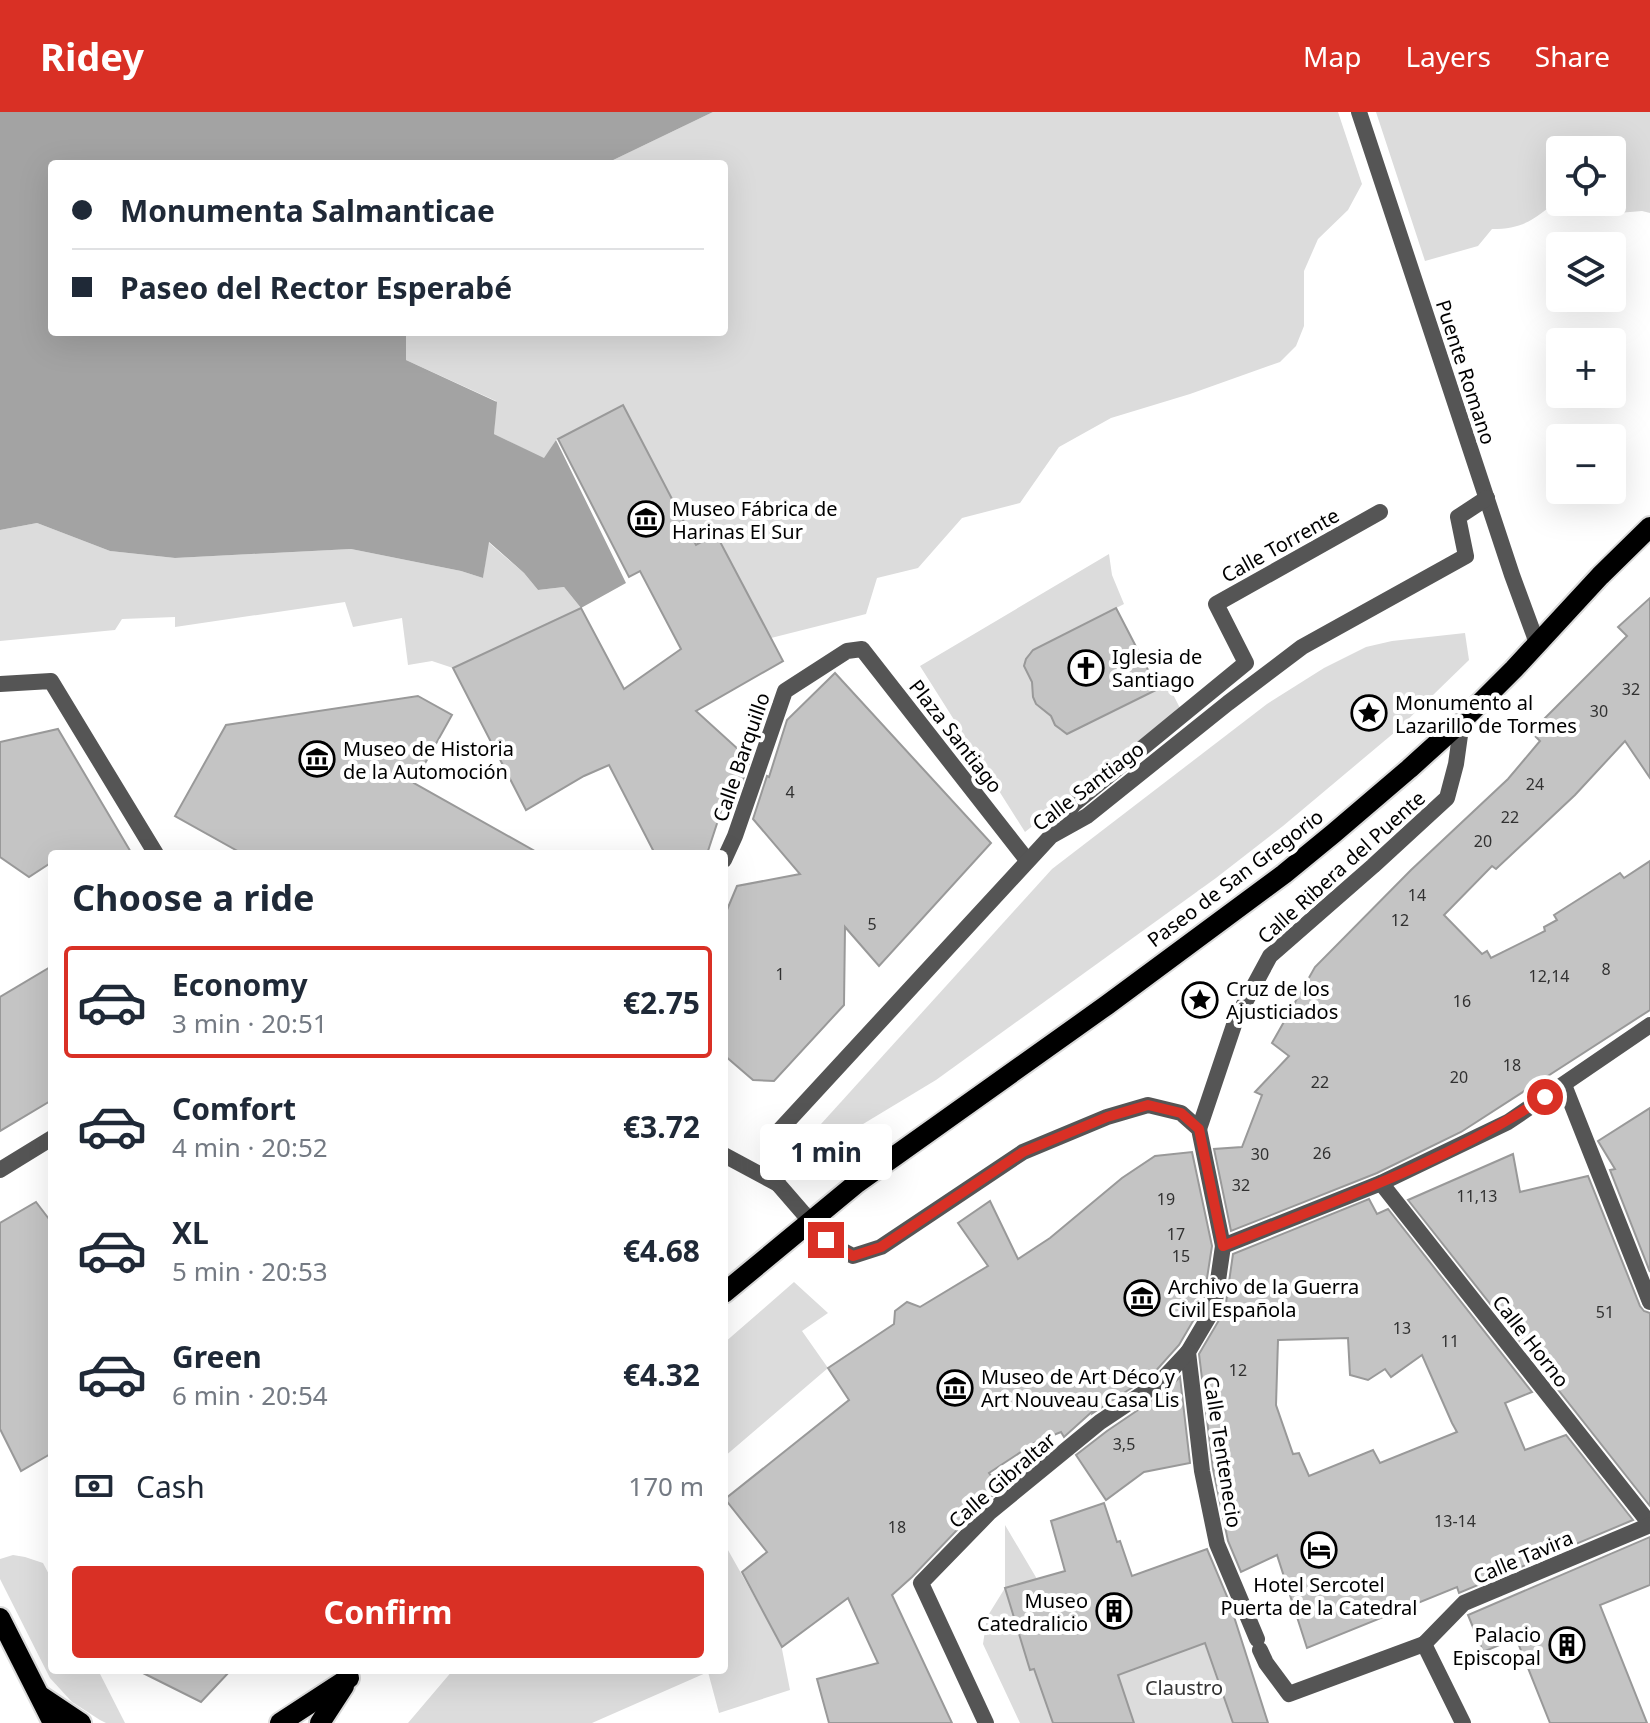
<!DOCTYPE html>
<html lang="en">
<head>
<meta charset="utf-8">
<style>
	body { margin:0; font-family:"Noto Sans",sans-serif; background:#f6f6f7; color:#1f2937; height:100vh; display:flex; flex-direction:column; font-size:30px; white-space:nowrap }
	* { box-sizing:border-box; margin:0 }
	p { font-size:26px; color:#747a83 }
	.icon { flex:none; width:44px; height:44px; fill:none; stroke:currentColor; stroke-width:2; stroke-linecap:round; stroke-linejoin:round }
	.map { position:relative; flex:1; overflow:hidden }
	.side { position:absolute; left:48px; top:738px; width:680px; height:824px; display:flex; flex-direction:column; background:#fff; border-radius:8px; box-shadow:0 8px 32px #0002 }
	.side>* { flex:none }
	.top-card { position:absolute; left:48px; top:48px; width:680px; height:176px; border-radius:8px; box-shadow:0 8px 32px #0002; display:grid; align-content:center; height:176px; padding:0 24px; background:#fff }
	.tools { position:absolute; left:1546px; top:24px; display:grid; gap:16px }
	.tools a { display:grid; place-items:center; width:80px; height:80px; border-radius:8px; background:#fff; box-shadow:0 8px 32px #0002; font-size:40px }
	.end { position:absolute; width:36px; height:36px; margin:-18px; border:10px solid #d93025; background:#fff; box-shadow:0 0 0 4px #fff }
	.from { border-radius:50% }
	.bubble { position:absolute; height:56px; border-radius:8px; background:#fff; box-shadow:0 8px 32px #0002; font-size:26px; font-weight:700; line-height:56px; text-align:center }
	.top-card b { display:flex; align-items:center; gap:28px; height:76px; font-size:30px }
	.top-card b+b { border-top:2px solid #e0e1e3 }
	.top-card i { width:20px; height:20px; background:#1f2937 }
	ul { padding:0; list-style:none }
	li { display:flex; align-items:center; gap:24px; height:112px; margin:0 16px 12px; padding:0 8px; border:4px solid transparent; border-radius:8px }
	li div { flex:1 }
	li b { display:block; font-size:30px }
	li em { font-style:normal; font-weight:700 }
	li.current { border-color:#d93025 }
	li>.icon { width:72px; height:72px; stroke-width:1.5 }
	h2 { padding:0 24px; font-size:36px; line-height:96px }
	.pay { display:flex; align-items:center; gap:20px; height:88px; padding:0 24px; font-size:30px }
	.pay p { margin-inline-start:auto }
	.button { display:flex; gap:16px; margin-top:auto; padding:16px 24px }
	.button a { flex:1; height:92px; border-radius:8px; background:#d93025; color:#fff; font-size:32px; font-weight:700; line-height:92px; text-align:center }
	header { display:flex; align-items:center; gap:48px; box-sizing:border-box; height:112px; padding:0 40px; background:#d93025; color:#fff }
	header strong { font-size:38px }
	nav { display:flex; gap:44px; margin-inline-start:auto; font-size:28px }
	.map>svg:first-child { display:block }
	.green { fill:#dcdcdc }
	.water { fill:#a3a3a3 }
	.building { fill:#c4c4c4; stroke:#999; stroke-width:2; fill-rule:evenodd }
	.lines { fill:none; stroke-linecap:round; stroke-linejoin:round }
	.primary-casing { stroke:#dbdbdb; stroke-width:24 }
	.pedestrian { stroke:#555; stroke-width:16 }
	.minor { stroke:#555; stroke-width:16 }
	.primary { stroke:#000; stroke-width:20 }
	.route { stroke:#d93025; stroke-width:10 }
	.labels { text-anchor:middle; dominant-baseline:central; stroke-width:8; stroke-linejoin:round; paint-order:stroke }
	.number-label { font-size:16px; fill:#313131 }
	.street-label { font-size:20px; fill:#000; stroke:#fff }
	.poi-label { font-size:20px; fill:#000; stroke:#fff; text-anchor:start }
	.park-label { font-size:20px; fill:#333; stroke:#fff }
</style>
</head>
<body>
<header>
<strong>Ridey</strong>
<nav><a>Map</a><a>Layers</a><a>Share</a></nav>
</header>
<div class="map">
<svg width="1650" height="1611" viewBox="0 0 1650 1611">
	<rect width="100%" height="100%" fill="#fff"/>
	<!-- green -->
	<g class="green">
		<polygon points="713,0 1338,0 1362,72 1348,98 1318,127 1304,159 1304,214 1296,234 1280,250 1190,282 1111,306 1059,335 1020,391 962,406 918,456 877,466 866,502 771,526 716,422 696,433 623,293 556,328 544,347 494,322 496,289 406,248 406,220 724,220 724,52 605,52"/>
		<path d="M1376,0H1650V101L1642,99L1594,103L1573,90H1612V38H1560V86C1536,106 1525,117 1492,117L1478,134L1425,149Z"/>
		<polygon points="37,411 110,439 175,446 351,437 461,459 483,466 488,430 524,461 538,478 564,475 581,496 453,556 432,549 408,553 402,506 353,515 345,490 175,515 175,505 122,507 115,518 0,529 0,418"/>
		<path d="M1109,442L1112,463L1124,492L1029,541L1025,554L1029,565L1036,569C1029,584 1036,599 1053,600C1052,611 1058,622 1070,620L1157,577L1154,568L1163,563L1180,596L1025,720L920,554Z"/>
		<polygon points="1465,521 1469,548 1395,620 1283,714 1216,766 936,968 815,1041 802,1033 1052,757 1267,592 1324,556 1366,535 1392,529"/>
		<polygon points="794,1170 828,1201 802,1219 828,1256 724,1345 724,1231"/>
		<polygon points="1005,1413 1037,1467 1005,1477 1030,1557 1034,1557 1053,1611 1020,1611 983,1532 987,1505 1005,1476"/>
		<polygon points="724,1431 781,1532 790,1578 719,1601 708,1560 592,1611 408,1611 453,1558 724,1558"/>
		<polygon points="13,1443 25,1445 43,1451 52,1468 52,1558 98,1558 125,1611 106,1611 100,1608 72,1590 50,1566 0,1467 0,1447"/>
		<polygon points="1205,1531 1233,1611 1134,1611 1118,1563"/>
	</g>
	<!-- water -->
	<polygon class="water" points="0,0 713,0 605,52 52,52 52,220 406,220 406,248 497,290 494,322 544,346 556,328 626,471 581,496 564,475 538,478 524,461 489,430 483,466 461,459 351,437 175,446 110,439 37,411 0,418"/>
	<!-- building -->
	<g class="building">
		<polygon points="623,293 696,433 716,422 783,549 696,599 750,648 736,687 728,678 707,742 655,742 609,653 584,664 526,698 453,556 581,496 624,577 681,537 640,459 629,465 558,327"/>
		<polygon points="1650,486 1650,666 1625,629 1575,683 1496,757 1492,754 1444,803 1482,842 1487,839 1491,846 1545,819 1544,815 1557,808 1554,803 1620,761 1624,766 1650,749 1650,898 1461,1020 1377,1061 1231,1119 1214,1037 1242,1035 1262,983 1255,980 1289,944 1272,931 1315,855 1411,758 1508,667 1540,629 1531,620 1627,524 1618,515"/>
		<polygon points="1116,496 1158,577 1067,622 1055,613 1051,604 1036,592 1033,585 1032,570 1024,554 1026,547 1033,538"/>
		<polygon points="835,561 991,731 879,854 845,815 844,893 774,969 753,968 724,943 724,805 737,774 800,762 753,707 767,664 769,665 787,608"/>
		<polygon points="418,584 452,603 414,671 540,742 243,742 175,704 226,613"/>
		<polygon points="58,617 132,742 52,742 52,750 29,765 0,745 0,630"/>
		<polygon points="52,854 52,988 0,1019 0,885"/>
		<polygon points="1650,996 1650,1160 1610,1058 1615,1057 1598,1029"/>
		<polygon points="1192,1040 1212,1134 1203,1192 1179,1233 1153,1262 1093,1301 1095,1297 1064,1325 1061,1320 1036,1330 989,1361 1001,1377 982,1392 912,1465 892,1483 952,1611 829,1611 817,1567 878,1551 848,1486 782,1535 742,1460 767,1440 725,1387 849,1288 828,1256 894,1212 895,1199 907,1190 920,1195 988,1154 958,1111 990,1089 1018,1147 1050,1126 1122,1066 1155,1044"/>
		<polygon points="1513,1042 1520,1080 1588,1064 1640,1194 1644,1199 1650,1201 1650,1394 1408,1088"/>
		<path d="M1369,1087L1377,1102L1388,1097L1532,1280L1505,1291L1525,1338L1566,1323L1633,1408L1459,1481L1457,1475L1307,1536L1277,1443L1241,1460L1228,1429L1213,1357L1199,1242L1225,1198L1233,1142ZM1348,1226L1350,1263L1368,1268L1385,1257L1391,1265L1422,1243L1452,1311L1457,1320L1380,1351L1373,1338L1309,1364L1299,1341L1293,1342L1276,1293L1278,1228Z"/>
		<polygon points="36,1090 52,1111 52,1341 21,1359 0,1317 0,1111"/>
		<polygon points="1180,1265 1190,1351 1144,1360 1106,1388 1076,1343 1107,1319 1166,1279"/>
		<polygon points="1104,1391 1117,1430 1120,1429 1132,1464 1207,1437 1229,1489 1268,1611 1233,1611 1205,1531 1118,1563 1134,1611 1053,1611 1034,1557 1030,1558 1005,1476 1065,1459 1051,1409"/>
		<polygon points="1650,1425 1650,1473 1600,1493 1647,1611 1550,1611 1516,1526 1483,1540 1468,1503"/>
		<polygon points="137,1558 231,1558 201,1590"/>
	</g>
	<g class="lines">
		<defs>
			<g id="primary">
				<polyline points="724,1181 857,1071 1107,893 1284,762 1334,721 1409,657 1462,609 1514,557 1600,464 1650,415"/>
				<polyline points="0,1506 53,1611"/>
				<polyline points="42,1585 81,1611"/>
				<polyline points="280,1611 349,1566"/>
				<polyline points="320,1611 344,1574"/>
			</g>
		</defs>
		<!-- primary casing -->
		<use href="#primary" class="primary-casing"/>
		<!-- pedestrian -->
		<g class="pedestrian">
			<polyline points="1359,0 1512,463 1537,531"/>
			<polyline points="0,572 51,569 156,742"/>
			<polyline points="1054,719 1074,692 1246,551 1216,492 1380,400"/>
			<polyline points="724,748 735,724 785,579 847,539 862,537 1027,748"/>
			<polyline points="1564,973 1650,1190"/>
			<polyline points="1199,1017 1236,907 1270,844 1373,754 1447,686 1456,652 1462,609"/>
			<polyline points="724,1043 778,1072"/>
			<polyline points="1381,1071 1650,1412"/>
			<path d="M778,1072C771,1052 766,1041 777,1021L1051,724L1087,704L1228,591L1302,535L1466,444L1458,405L1487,386"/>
			<polyline points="1223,1134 1214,1196 1188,1240 1202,1359 1217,1432 1257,1527"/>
			<polyline points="1424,1532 1464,1491 1650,1413"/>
			<polyline points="1260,1538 1266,1551 1289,1582 1424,1532 1463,1611"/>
			<polyline points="986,1611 921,1471 990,1400 1100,1310 1160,1270 1188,1240"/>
		</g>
		<!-- minor -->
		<g class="minor">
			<polyline points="0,1058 52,1026"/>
			<polyline points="778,1072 830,1132 853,1144 881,1135 1023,1040 1107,1005 1148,993 1181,1001 1199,1017 1223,1134 1381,1071 1508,1010 1650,913"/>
		</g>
		<!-- primary -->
		<use href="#primary" class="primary"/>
	</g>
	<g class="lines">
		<!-- route -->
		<path class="route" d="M826,1128L830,1132L853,1144L881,1135L1023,1040L1107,1005L1148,993L1181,1001L1199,1017L1223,1134C1332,1090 1446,1050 1545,985"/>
	</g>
	<!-- icons -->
	<defs>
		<symbol id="museum-ring" viewBox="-11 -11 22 22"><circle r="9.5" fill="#fff" stroke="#000" stroke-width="1.5"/><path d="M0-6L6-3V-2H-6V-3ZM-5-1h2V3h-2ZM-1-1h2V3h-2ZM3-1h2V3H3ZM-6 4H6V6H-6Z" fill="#000"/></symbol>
		<symbol id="church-ring" viewBox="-11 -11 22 22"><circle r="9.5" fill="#fff" stroke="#000" stroke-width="1.5"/><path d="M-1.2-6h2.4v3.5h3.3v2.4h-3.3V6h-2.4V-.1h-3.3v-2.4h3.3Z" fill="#000"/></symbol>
		<symbol id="sight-ring" viewBox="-11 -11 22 22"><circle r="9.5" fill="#fff" stroke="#000" stroke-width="1.5"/><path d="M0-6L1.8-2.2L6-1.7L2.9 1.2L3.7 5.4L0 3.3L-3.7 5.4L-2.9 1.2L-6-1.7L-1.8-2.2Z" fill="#000"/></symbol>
		<symbol id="hotel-ring" viewBox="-11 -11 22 22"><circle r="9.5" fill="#fff" stroke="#000" stroke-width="1.5"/><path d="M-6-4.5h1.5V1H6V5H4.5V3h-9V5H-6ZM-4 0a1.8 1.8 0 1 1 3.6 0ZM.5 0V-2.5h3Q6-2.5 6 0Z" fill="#000"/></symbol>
		<symbol id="building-ring" viewBox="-11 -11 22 22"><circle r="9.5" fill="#fff" stroke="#000" stroke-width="1.5"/><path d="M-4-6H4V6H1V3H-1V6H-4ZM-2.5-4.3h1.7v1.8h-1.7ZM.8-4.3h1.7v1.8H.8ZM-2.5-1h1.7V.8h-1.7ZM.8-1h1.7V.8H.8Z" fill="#000"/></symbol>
	</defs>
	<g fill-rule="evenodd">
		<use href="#museum-ring" x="626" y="387" width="40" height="40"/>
		<use href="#church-ring" x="1066" y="536" width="40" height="40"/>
		<use href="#sight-ring" x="1349" y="581" width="40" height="40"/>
		<use href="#museum-ring" x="297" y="627" width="40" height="40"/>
		<use href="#sight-ring" x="1180" y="868" width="40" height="40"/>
		<use href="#museum-ring" x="1122" y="1166" width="40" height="40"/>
		<use href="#museum-ring" x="935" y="1256" width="40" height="40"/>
		<use href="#hotel-ring" x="1299" y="1418" width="40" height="40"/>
		<use href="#building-ring" x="1094" y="1479" width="40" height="40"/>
		<use href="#building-ring" x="1547" y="1513" width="40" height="40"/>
	</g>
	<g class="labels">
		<!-- number labels -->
		<g class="number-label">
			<text x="1631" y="577">32</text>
			<text x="1599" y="599">30</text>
			<text x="1535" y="672">24</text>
			<text x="790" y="680">4</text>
			<text x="1510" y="705">22</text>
			<text x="1483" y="729">20</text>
			<text x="1417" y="783">14</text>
			<text x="1400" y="808">12</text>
			<text x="872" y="812">5</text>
			<text x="1606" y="857">8</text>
			<text x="780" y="862">1</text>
			<text x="1549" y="864">12,14</text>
			<text x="1462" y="889">16</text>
			<text x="1512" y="953">18</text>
			<text x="1459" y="965">20</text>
			<text x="1320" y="970">22</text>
			<text x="1322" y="1041">26</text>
			<text x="1260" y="1042">30</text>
			<text x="1241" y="1073">32</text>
			<text x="1477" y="1084">11,13</text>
			<text x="1166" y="1087">19</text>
			<text x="1176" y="1122">17</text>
			<text x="1181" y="1144">15</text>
			<text x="1605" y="1200">51</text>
			<text x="1402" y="1216">13</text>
			<text x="1450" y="1229">11</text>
			<text x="1238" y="1258">12</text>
			<text x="1124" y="1332">3,5</text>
			<text x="1455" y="1409">13-14</text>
			<text x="897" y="1415">18</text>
		</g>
		<!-- street labels -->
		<g class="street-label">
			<text transform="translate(1466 260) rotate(72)">Puente Romano</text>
			<text transform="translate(1280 433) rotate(-29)">Calle Torrente</text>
			<text transform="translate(956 624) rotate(52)">Plaza Santiago</text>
			<text transform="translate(741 645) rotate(-71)">Calle Barquillo</text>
			<text transform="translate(1088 674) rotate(-37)">Calle Santiago</text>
			<text transform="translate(1341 755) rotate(-42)">Calle Ribera del Puente</text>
			<text transform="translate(1235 766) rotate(-37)">Paseo de San Gregorio</text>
			<text transform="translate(1531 1229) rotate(52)">Calle Horno</text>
			<text transform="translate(1223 1340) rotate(81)">Calle Tentenecio</text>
			<text transform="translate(1002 1368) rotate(-41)">Calle Gibraltar</text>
			<text transform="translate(1523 1445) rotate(-23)">Calle Tavira</text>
		</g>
		<!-- poi labels -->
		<g class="poi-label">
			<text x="672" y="396">Museo Fábrica de<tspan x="672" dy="23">Harinas El Sur</tspan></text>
			<text x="1112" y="544">Iglesia de<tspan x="1112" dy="23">Santiago</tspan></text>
			<text x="1395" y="590">Monumento al<tspan x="1395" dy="23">Lazarillo de Tormes</tspan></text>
			<text x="343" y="636">Museo de Historia<tspan x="343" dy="23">de la Automoción</tspan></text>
			<text x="1226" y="876">Cruz de los<tspan x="1226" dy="23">Ajusticiados</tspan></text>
			<text x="1168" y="1174">Archivo de la Guerra<tspan x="1168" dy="23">Civil Española</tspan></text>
			<text x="981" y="1264">Museo de Art Déco y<tspan x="981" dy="23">Art Nouveau Casa Lis</tspan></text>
			<text x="1319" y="1472" text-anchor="middle">Hotel Sercotel<tspan x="1319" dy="23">Puerta de la Catedral</tspan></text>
			<text x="1088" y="1488" text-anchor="end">Museo<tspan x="1088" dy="23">Catedralicio</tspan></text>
			<text x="1541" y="1522" text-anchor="end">Palacio<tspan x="1541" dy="23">Episcopal</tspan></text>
		</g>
		<!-- park labels -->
		<g class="park-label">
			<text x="1184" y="1575">Claustro</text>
		</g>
	</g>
</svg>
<div class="tools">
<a><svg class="icon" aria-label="locate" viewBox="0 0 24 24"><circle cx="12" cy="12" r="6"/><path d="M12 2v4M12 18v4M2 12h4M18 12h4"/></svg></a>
<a><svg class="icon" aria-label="layers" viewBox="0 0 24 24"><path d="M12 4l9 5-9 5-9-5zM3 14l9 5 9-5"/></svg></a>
<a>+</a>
<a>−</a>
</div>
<i class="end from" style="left:1545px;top:985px"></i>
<i class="end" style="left:826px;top:1128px"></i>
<div class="bubble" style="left:760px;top:1012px;width:132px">1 min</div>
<div class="top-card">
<b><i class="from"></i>Monumenta Salmanticae</b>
<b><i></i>Paseo del Rector Esperabé</b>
</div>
<section class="side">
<h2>Choose a ride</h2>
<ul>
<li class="current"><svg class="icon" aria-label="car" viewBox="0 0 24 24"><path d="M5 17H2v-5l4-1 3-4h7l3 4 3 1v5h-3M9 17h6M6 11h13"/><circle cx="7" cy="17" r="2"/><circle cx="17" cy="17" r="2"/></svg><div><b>Economy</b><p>3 min · 20:51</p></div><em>€2.75</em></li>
<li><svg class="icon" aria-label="car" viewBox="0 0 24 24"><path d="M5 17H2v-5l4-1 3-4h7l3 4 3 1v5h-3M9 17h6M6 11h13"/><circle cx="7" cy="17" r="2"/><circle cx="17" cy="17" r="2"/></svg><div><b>Comfort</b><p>4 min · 20:52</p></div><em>€3.72</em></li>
<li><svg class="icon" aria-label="car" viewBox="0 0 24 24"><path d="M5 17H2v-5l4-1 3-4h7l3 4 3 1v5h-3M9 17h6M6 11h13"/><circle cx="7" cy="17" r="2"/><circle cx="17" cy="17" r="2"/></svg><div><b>XL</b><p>5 min · 20:53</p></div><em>€4.68</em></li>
<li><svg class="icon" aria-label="car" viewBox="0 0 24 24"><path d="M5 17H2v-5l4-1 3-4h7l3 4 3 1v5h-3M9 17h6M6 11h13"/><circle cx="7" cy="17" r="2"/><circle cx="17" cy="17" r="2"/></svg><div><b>Green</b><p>6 min · 20:54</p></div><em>€4.32</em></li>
</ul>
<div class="pay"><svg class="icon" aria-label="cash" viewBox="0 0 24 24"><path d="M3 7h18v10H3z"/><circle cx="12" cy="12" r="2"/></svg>Cash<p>170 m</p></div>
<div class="button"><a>Confirm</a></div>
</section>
</div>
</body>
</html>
